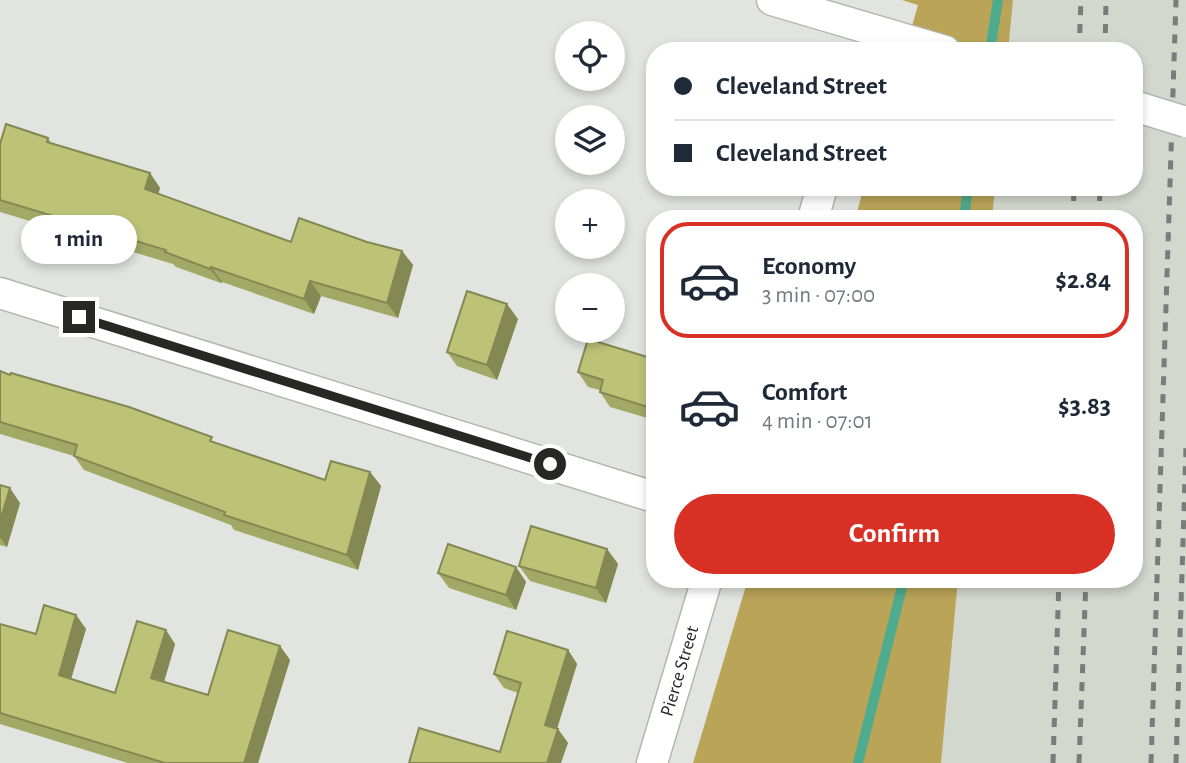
<!DOCTYPE html>
<html lang="en">
<head>
<meta charset="utf-8">
<style>
	body { margin:0; font-family:"Alegreya Sans",sans-serif; background:#f2f2f3; color:#1f2937; height:100vh; display:flex; flex-direction:column; font-size:26px; white-space:nowrap }
	* { box-sizing:border-box; margin:0 }
	p { font-size:23px; color:#747a83 }
	.icon { flex:none; width:38px; height:38px; fill:none; stroke:currentColor; stroke-width:2; stroke-linecap:round; stroke-linejoin:round }
	.map { position:relative; flex:1; overflow:hidden }
	.side { position:absolute; left:646px; top:210px; width:497px; height:378px; display:flex; flex-direction:column; background:#fff; border-radius:28px; box-shadow:0 4px 10px #0003 }
	.side>* { flex:none }
	.banner { position:absolute; left:646px; top:42px; width:497px; height:154px; border-radius:28px; box-shadow:0 4px 10px #0003; display:grid; align-content:center; height:154px; padding:0 28px; background:#fff }
	.controls { position:absolute; left:555px; top:21px; display:grid; gap:14px }
	.controls a { display:grid; place-items:center; width:70px; height:70px; border-radius:50%; background:#fff; box-shadow:0 4px 10px #0003; font-size:35px }
	.end { position:absolute; width:32px; height:32px; margin:-16px; border:9px solid #272826; background:#fff; box-shadow:0 0 0 4px #fff }
	.from { border-radius:50% }
	.bubble { position:absolute; height:49px; border-radius:24px; background:#fff; box-shadow:0 4px 10px #0003; font-size:23px; font-weight:700; line-height:49px; text-align:center }
	.banner b { display:flex; align-items:center; gap:24px; height:66px; font-size:26px }
	.banner b+b { border-top:2px solid #e0e1e3 }
	.banner i { width:18px; height:18px; background:#1f2937 }
	ul { padding:12px 0 0; list-style:none }
	li { display:flex; align-items:center; gap:21px; height:116px; margin:0 14px 10px; padding:0 14px; border:4px solid transparent; border-radius:28px }
	li div { flex:1 }
	li b { display:block; font-size:26px }
	li em { font-style:normal; font-weight:700 }
	li.current { border-color:#d93025 }
	li>.icon { width:63px; height:63px; stroke-width:1.5 }
	.button { display:flex; gap:14px; margin-top:auto; padding:14px 28px }
	.button a { flex:1; height:80px; border-radius:42px; background:#d93025; color:#fff; font-size:28px; font-weight:700; line-height:80px; text-align:center }
	.map>svg:first-child { display:block }
	.built { fill:#d2d8ce }
	.forest { fill:#b9a457 }
	.lines { fill:none; stroke-linecap:round; stroke-linejoin:round }
	.stream { stroke:#4eab8d; stroke-width:10 }
	.street-casing { stroke:#b3b6b1; stroke-width:33 }
	.street { stroke:#fff; stroke-width:30 }
	.rail { stroke:#7a7c79; stroke-width:5; stroke-dasharray:9 9; stroke-linecap:butt }
	.street-bridge-casing { stroke:#b3b6b1; stroke-width:33; stroke-linecap:butt }
	.street-bridge { stroke:#fff; stroke-width:30 }
	.wall { fill:#a2a866 }
	.shaded-wall { fill:#848853 }
	.building { fill:#bcc377; stroke:#848853; stroke-width:2 }
	.route { stroke:#272826; stroke-width:9 }
	.labels { text-anchor:middle; dominant-baseline:central; stroke-width:5; stroke-linejoin:round; paint-order:stroke }
	.street-label { font-size:19px; fill:#272826; stroke:#e1e4df }
</style>
</head>
<body>
<div class="map">
<svg width="1186" height="763" viewBox="0 0 1186 763">
	<rect width="100%" height="100%" fill="#e1e4df"/>
	<!-- built -->
	<polygon class="built" points="1013,0 1186,0 1186,763 941,763 958,579 1134,579 1134,219 992,219 995,187 1134,187 1134,51 1008,51"/>
	<!-- forest -->
	<g class="forest">
		<polygon points="902,0 1013,0 1008,51 905,51 918,5"/>
		<polygon points="864,187 995,187 992,219 855,219"/>
		<polygon points="748,579 958,579 941,763 693,763"/>
	</g>
	<g class="lines">
		<!-- stream -->
		<g class="stream">
			<polyline points="990,51 998,0"/>
			<polyline points="964,219 968,187"/>
			<polyline points="858,763 904,579"/>
		</g>
		<defs>
			<g id="street">
				<polyline points="772,0 945,51"/>
				<polyline points="813,219 822,187"/>
				<polyline points="0,293 654,497"/>
				<path id="s1" d="M652,763L707,579"/>
			</g>
		</defs>
		<!-- street casing -->
		<use href="#street" class="street-casing"/>
		<!-- street -->
		<use href="#street" class="street"/>
		<!-- rail -->
		<g class="rail">
			<polyline points="1079,51 1081,0"/>
			<polyline points="1105,51 1106,0"/>
			<polyline points="1073,219 1074,187"/>
			<polyline points="1099,219 1100,187"/>
			<polyline points="1053,763 1059,579"/>
			<polyline points="1079,763 1086,579"/>
			<polyline points="1151,763 1176,0"/>
			<polyline points="1176,763 1186,447"/>
		</g>
		<defs>
			<polyline id="street-bridge" points="1134,106 1186,122"/>
		</defs>
		<!-- street-bridge casing -->
		<use href="#street-bridge" class="street-bridge-casing"/>
		<!-- street-bridge -->
		<use href="#street-bridge" class="street-bridge"/>
	</g>
	<!-- wall -->
	<g class="wall">
		<polygon points="48,138 52,144 150,173 160,188 158,194 291,242 367,242 402,251 413,265 398,318 321,296 314,314 222,282 221,283 176,267 173,264 0,212 0,144"/>
		<polygon points="518,319 497,380 457,366 447,352"/>
		<polygon points="654,359 654,420 610,407 600,392 600,390 588,387 578,372"/>
		<polygon points="0,371 325,480 370,472 381,486 358,570 234,530 231,525 84,470 74,456 0,434"/>
		<polygon points="0,485 20,503 7,547 0,545"/>
		<polygon points="607,549 618,564 606,603 530,581 519,566"/>
		<polygon points="516,567 526,582 516,610 449,588 438,573"/>
		<polygon points="76,615 86,629 71,679 115,693 175,644 164,682 208,695 280,646 290,660 258,763 128,763 0,724 0,624 36,634"/>
		<polygon points="568,650 577,664 557,729 568,743 500,752 518,693 504,688 494,674"/>
	</g>
	<!-- shaded-wall -->
	<g class="shaded-wall">
		<polygon points="150,173 160,188 155,204 145,189"/>
		<polygon points="402,251 413,265 398,318 387,303"/>
		<polygon points="211,267 222,282 221,283 210,269"/>
		<polygon points="310,281 321,296 314,314 304,299"/>
		<polygon points="507,304 518,319 497,380 487,365"/>
		<polygon points="370,472 381,486 358,570 347,555"/>
		<polygon points="10,488 20,503 7,547 0,537 0,521"/>
		<polygon points="607,549 618,564 606,603 596,588"/>
		<polygon points="516,567 526,582 516,610 506,595"/>
		<polygon points="76,615 86,629 68,689 59,675"/>
		<polygon points="166,630 175,644 161,692 151,678"/>
		<polygon points="280,646 290,660 258,763 244,763"/>
		<polygon points="568,650 577,664 554,738 545,725"/>
		<polygon points="558,729 568,743 561,763 547,763"/>
	</g>
	<!-- building -->
	<g class="building">
		<polygon points="6,124 48,138 47,142 150,173 145,189 291,242 299,218 367,242 402,251 387,303 310,281 304,299 211,267 210,269 165,252 166,250 0,200 0,144"/>
		<polygon points="467,291 507,304 487,365 447,352"/>
		<polygon points="588,339 654,359 654,409 600,392 603,380 578,372"/>
		<polygon points="0,371 10,375 11,373 129,407 212,437 210,441 325,480 331,461 370,472 347,555 224,515 225,512 74,456 77,445 0,422"/>
		<polygon points="0,485 10,488 0,521"/>
		<polygon points="531,526 607,549 596,588 519,566"/>
		<polygon points="448,544 516,567 506,595 438,573"/>
		<polygon points="44,605 76,615 59,675 115,693 137,621 166,630 151,678 208,695 228,630 280,646 244,763 165,763 0,713 0,624 36,634"/>
		<polygon points="507,631 568,650 545,725 558,729 547,763 409,763 419,728 500,752 521,683 494,674"/>
	</g>
	<g class="lines">
		<!-- route -->
		<polyline class="route" points="79,317 550,464"/>
	</g>
	<g class="labels">
		<!-- street labels -->
		<g class="street-label">
			<text stroke="none"><textPath href="#s1" startOffset="96">Pierce Street</textPath></text>
		</g>
	</g>
</svg>
<div class="controls">
<a><svg class="icon" aria-label="locate" viewBox="0 0 24 24"><circle cx="12" cy="12" r="6"/><path d="M12 2v4M12 18v4M2 12h4M18 12h4"/></svg></a>
<a><svg class="icon" aria-label="layers" viewBox="0 0 24 24"><path d="M12 4l9 5-9 5-9-5zM3 14l9 5 9-5"/></svg></a>
<a>+</a>
<a>−</a>
</div>
<i class="end from" style="left:550px;top:464px"></i>
<i class="end" style="left:79px;top:317px"></i>
<div class="bubble" style="left:21px;top:215px;width:116px">1 min</div>
<div class="banner">
<b><i class="from"></i>Cleveland Street</b>
<b><i></i>Cleveland Street</b>
</div>
<section class="side">
<ul>
<li class="current"><svg class="icon" aria-label="car" viewBox="0 0 24 24"><path d="M5 17H2v-5l4-1 3-4h7l3 4 3 1v5h-3M9 17h6M6 11h13"/><circle cx="7" cy="17" r="2"/><circle cx="17" cy="17" r="2"/></svg><div><b>Economy</b><p>3 min · 07:00</p></div><em>$2.84</em></li>
<li><svg class="icon" aria-label="car" viewBox="0 0 24 24"><path d="M5 17H2v-5l4-1 3-4h7l3 4 3 1v5h-3M9 17h6M6 11h13"/><circle cx="7" cy="17" r="2"/><circle cx="17" cy="17" r="2"/></svg><div><b>Comfort</b><p>4 min · 07:01</p></div><em>$3.83</em></li>
</ul>
<div class="button"><a>Confirm</a></div>
</section>
</div>
</body>
</html>
